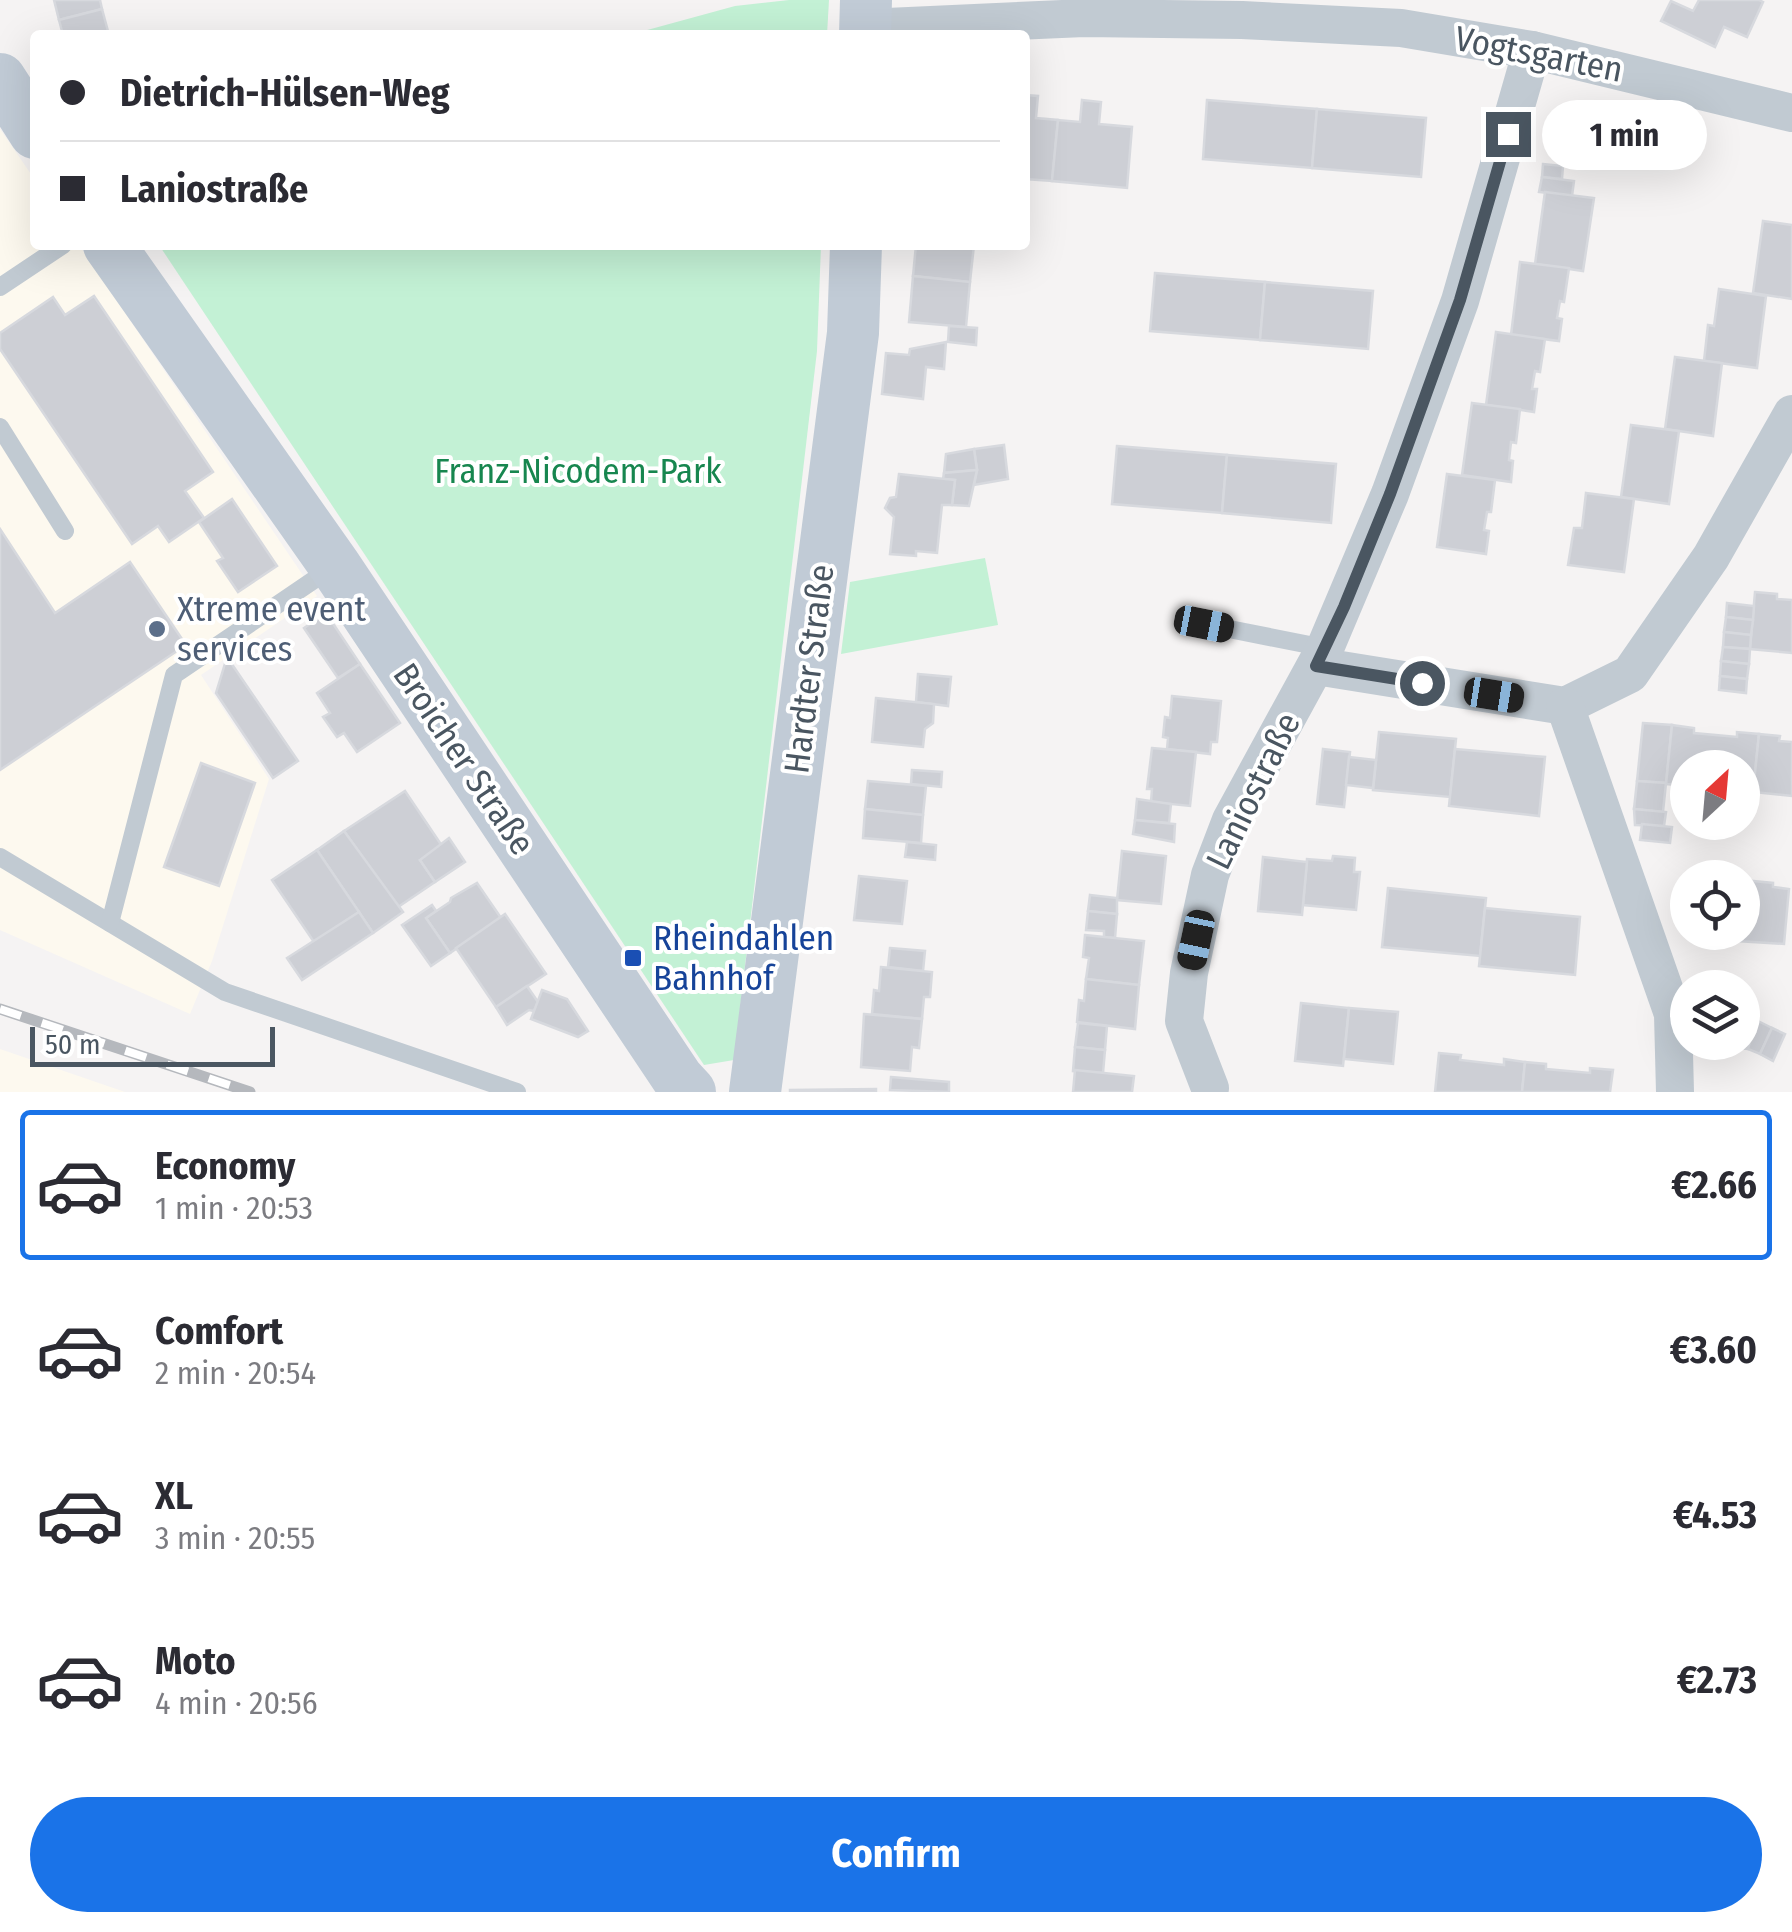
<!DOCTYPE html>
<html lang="en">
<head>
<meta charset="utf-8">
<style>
	body { margin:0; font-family:"Fira Sans Condensed",sans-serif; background:#f2f2f3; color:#2b2b33; height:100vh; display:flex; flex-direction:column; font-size:38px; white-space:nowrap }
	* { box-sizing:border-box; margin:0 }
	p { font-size:32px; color:#7c7c81 }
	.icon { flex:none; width:55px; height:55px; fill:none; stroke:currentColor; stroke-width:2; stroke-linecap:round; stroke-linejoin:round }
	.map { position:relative; height:1092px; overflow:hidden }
	.drawer { display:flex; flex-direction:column; background:#fff; flex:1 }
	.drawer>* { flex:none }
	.banner { position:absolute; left:30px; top:30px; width:1000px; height:220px; border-radius:10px; box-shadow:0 10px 40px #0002; display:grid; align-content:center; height:220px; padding:0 30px; background:#fff }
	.needle { width:65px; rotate:26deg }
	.buttons { position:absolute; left:1670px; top:750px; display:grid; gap:20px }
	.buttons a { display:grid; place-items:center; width:90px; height:90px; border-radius:50%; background:#fff; box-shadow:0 10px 40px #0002; font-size:50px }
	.scale { position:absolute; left:30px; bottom:25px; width:245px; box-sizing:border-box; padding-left:10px; border:5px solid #4a5661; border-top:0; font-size:28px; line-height:35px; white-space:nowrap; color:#4a5661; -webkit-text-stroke:8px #fff; paint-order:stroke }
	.end { position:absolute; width:45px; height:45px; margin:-22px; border:12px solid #4a5661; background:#fff; box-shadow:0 0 0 5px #fff }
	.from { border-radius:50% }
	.bubble { position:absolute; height:70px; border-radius:35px; background:#fff; box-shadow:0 10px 40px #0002; font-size:32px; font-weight:700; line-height:70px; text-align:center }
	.car { position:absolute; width:30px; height:60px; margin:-30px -15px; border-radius:12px; box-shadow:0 0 8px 2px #0007; background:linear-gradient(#222 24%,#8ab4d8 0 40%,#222 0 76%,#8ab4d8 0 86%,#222 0) }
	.banner b { display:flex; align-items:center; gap:35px; height:95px; font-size:38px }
	.banner b+b { border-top:2px solid #e1e1e2 }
	.banner i { width:25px; height:25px; background:#2b2b33 }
	ul { padding:18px 0 0; list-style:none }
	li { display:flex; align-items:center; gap:30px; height:150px; margin:0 20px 15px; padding:0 10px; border:5px solid transparent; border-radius:10px }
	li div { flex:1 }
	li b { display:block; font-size:38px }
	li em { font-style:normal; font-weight:700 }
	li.on { border-color:#1a73e8 }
	li>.icon { width:90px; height:90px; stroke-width:1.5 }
	.primary-button { display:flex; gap:20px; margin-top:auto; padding:20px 30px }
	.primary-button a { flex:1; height:115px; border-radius:60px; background:#1a73e8; color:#fff; font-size:40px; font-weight:700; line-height:115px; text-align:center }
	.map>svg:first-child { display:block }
	.commercial { fill:#fdf9ef }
	.green { fill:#c3f1d5 }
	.building { fill:#cdcfd5; stroke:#d7d9de; stroke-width:2.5 }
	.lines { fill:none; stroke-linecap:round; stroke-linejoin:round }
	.lane { stroke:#c1cad2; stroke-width:18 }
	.street { stroke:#c1cad2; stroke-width:38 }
	.secondary { stroke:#c1cbd6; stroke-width:52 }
	.rail-casing { stroke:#b5b8bd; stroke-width:11 }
	.rail { stroke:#fff; stroke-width:8; stroke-dasharray:22; stroke-linecap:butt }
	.route { stroke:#4a5661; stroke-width:12 }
	.service-dot { fill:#5c6f8a; stroke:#fff; stroke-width:4 }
	.transit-dot { fill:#1a4fb4; stroke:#fff; stroke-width:4 }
	.labels { text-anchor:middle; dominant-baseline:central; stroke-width:8; stroke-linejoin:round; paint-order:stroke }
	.street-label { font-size:35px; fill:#4a5661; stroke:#fff }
	.park-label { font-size:35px; fill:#17864f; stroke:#fff }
	.service-label { font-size:35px; fill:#4e5e75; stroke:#fff; text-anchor:start }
	.transit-label { font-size:35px; fill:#164399; stroke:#fff; text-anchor:start }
</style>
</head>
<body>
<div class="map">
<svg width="1792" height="1092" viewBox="0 0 1792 1092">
	<rect width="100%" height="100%" fill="#f5f3f3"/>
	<!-- commercial -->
	<g class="commercial">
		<polygon points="0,129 35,180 35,245 79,245 317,596 201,675 269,779 212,961 190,1014 0,930"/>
		<polygon points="0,1049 125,1092 0,1092"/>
	</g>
	<!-- green -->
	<g class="green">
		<polygon points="789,0 829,0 827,35 629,35 735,6"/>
		<polygon points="159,245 821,245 817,351 734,1060 704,1065"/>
		<polygon points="985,558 998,625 841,654 850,582"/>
	</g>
	<!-- building -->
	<g class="building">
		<polygon points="54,0 100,0 102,9 59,20"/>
		<polygon points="1699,0 1759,0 1763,2 1747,37 1724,27 1715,47 1661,21 1671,1 1693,11"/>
		<polygon points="102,9 109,35 63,35 59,20"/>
		<polygon points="1025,95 1038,96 1036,118 1058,120 1052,181 1025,179"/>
		<polygon points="1082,100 1101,102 1099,124 1132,127 1127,188 1052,181 1058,120 1080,122"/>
		<polygon points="1207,100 1317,109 1312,168 1203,159"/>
		<polygon points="1317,109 1426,118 1421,177 1312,168"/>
		<polygon points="1543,164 1563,166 1562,179 1542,177"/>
		<polygon points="1542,177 1574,181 1572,196 1539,192"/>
		<polygon points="1545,192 1594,198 1583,271 1535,264"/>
		<polygon points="1763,221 1792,225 1792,299 1753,293"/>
		<polygon points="916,245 974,245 970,282 913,276"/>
		<polygon points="1520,262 1569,268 1564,302 1560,301 1557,318 1562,319 1559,341 1511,335"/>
		<polygon points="1155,273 1265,282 1260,340 1150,331"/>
		<polygon points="913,276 970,282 966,327 909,322"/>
		<polygon points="1265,282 1373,291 1368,349 1260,340"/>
		<polygon points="1719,289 1766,296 1757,368 1704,361 1708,325 1714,326"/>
		<polygon points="94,296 213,472 185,491 204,518 169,542 158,526 132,544 0,349 0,333 53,297 65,315"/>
		<polygon points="949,326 977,328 976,345 948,342"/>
		<polygon points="1496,332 1545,339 1540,372 1535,371 1532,389 1537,389 1534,412 1486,405"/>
		<polygon points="946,342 944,369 926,367 923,399 882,394 886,353 909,355 910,349"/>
		<polygon points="1675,357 1722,363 1713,436 1665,429"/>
		<polygon points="1472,403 1520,409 1516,443 1511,442 1509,460 1513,461 1511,482 1462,475"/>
		<polygon points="1631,425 1679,431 1669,504 1621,497"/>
		<polygon points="1004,445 1008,479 974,485 977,470 974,449"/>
		<polygon points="1117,446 1227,455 1222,513 1112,504"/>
		<polygon points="974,449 977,470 944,473 946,454"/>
		<polygon points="1227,455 1336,464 1331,523 1222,513"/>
		<polygon points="977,470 969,506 952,505 955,480 943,479 944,473"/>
		<polygon points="899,474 955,480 952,505 942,505 937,553 916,551 916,556 890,554 894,517 885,508 890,498 896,497"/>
		<polygon points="1447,474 1495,480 1491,512 1487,512 1484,530 1489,531 1486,554 1437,547"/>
		<polygon points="1586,493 1634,499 1624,572 1568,565 1574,528 1582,528"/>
		<polygon points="232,499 277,566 238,592 217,561 223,558 199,522"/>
		<polygon points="0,529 55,613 130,562 186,645 0,770"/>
		<polygon points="1755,592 1777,594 1777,599 1792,600 1792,653 1750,649"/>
		<polygon points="1727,603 1754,606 1753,620 1726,617"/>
		<polygon points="326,613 360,664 338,678 304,628"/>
		<polygon points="1726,617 1753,620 1751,635 1724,632"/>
		<polygon points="1724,632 1751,635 1750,649 1723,647"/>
		<polygon points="1723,647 1750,649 1749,664 1721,661"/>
		<polygon points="227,657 298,761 273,778 216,693"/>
		<polygon points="1721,661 1749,664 1747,679 1720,676"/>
		<polygon points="360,664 400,723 357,752 344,733 337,737 323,717 330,713 317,693"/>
		<polygon points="918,674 951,677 948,706 916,702"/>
		<polygon points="1720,676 1747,679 1746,693 1719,690"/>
		<polygon points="1172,696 1221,701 1217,742 1211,742 1210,754 1167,749 1168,738 1163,737 1165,717 1170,718"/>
		<polygon points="876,698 934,704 933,723 925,729 923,747 872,742"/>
		<polygon points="1643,723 1672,725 1666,783 1637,781"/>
		<polygon points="1672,725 1694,728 1694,733 1737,737 1737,732 1759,734 1753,792 1742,791 1742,768 1688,768 1688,786 1666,784"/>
		<polygon points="1379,732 1456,739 1450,797 1373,790"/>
		<polygon points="1759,734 1780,736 1779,741 1792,742 1792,796 1753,792"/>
		<polygon points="1152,748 1196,752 1190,806 1151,802 1152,789 1147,789"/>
		<polygon points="1323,749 1350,752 1344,807 1317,804"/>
		<polygon points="1455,749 1545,757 1539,816 1449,806"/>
		<polygon points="1349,757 1376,760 1373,788 1346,785"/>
		<polygon points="201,763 255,783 219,886 164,867"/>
		<polygon points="912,770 942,772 941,787 911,784"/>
		<polygon points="868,781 926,786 923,815 865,809"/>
		<polygon points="1637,781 1666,783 1663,812 1634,809"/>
		<polygon points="405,791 442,846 420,860 435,882 398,907 344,831"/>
		<polygon points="1137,799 1171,804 1169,823 1135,820"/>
		<polygon points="865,809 923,815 921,843 863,838"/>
		<polygon points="1634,809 1666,812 1664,826 1635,825"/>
		<polygon points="1135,820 1175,824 1174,842 1133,834"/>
		<polygon points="1642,824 1672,827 1670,843 1640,840"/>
		<polygon points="344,831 403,912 373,933 317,850"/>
		<polygon points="449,838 465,862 435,882 420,860"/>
		<polygon points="907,842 936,845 935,860 905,857"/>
		<polygon points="317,850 359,912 314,942 272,880"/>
		<polygon points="1122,851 1166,856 1161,904 1117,900"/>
		<polygon points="1333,856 1355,858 1354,872 1360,872 1356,910 1303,905 1307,859 1332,861"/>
		<polygon points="1263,857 1307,862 1302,915 1258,911"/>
		<polygon points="1697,867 1729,870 1729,874 1743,875 1742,880 1742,878 1696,878"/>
		<polygon points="859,876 907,881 902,924 854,920"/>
		<polygon points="1743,880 1773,883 1773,887 1789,889 1784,944 1737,941 1738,932 1742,932"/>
		<polygon points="477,883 501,918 450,953 426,918 450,902 451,898"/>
		<polygon points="1388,888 1486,898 1480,956 1382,947"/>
		<polygon points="1090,895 1117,898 1117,914 1088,911"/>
		<polygon points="432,905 436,911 426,918 450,953 431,966 402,925"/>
		<polygon points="1485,908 1580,917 1575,975 1479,966"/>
		<polygon points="1088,911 1117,914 1115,938 1104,937 1104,931 1086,930"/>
		<polygon points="359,912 373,933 302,980 287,958"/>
		<polygon points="505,914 546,974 496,1007 456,948"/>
		<polygon points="1085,935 1144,941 1139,985 1086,979 1089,958 1083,957"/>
		<polygon points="890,948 925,951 923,971 888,967"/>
		<polygon points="881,967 932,972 930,997 924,997 922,1019 872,1014 874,990 879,991"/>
		<polygon points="1086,979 1139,985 1135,1029 1077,1022 1079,1000 1084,1001"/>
		<polygon points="527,986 538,1002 534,1011 529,1010 507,1025 496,1007"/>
		<polygon points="542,990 567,999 588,1031 578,1037 531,1019"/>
		<polygon points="1301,1003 1349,1008 1343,1066 1295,1061"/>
		<polygon points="1349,1008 1398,1012 1393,1064 1344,1059"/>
		<polygon points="864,1014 922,1019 919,1048 912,1047 910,1071 861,1067"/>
		<polygon points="1742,1019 1756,1020 1748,1049 1736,1048 1736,1042 1742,1042"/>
		<polygon points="1756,1020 1772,1028 1760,1054 1748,1049"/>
		<polygon points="1078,1023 1107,1026 1105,1050 1075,1047"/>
		<polygon points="1772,1028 1785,1034 1773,1061 1760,1054"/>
		<polygon points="1075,1047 1105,1050 1103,1073 1073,1071"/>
		<polygon points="1439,1053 1461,1055 1460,1060 1504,1065 1504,1059 1525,1062 1522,1092 1435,1092"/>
		<polygon points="1525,1062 1546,1064 1546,1069 1590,1073 1590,1068 1613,1070 1610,1092 1522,1092"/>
		<polygon points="1075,1070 1134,1076 1132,1092 1073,1092"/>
		<polygon points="891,1077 949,1082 949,1092 890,1090"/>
		<polygon points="876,1089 876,1092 790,1092 790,1090"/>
	</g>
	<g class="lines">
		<!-- lane -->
		<g class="lane">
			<polyline points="0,287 63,245"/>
			<polyline points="0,427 65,531"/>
			<polyline points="1204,624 1325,648"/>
			<polyline points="0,857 225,992 517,1092"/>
			<polyline points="110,923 174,675 330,569"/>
		</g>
		<!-- street -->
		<g class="street">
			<polyline points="865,28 1084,18 1242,20 1401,28 1532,50 1792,113"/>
			<polyline points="1316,666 1565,706 1630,674 1711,557 1792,414"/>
			<polyline points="1565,706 1673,1014 1675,1092"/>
			<polyline points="1210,1088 1184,1021 1189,973 1210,875 1231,820 1325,648 1390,494 1460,301 1532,50"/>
		</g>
		<!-- secondary -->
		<g class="secondary">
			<polyline points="865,35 866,0"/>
			<polyline points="0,79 35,133"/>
			<polyline points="109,245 335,566 678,1079 690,1092"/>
			<polyline points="755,1092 853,333 856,245"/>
		</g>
		<defs>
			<polyline id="rail" points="0,1009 250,1092"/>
		</defs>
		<!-- rail casing -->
		<use href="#rail" class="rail-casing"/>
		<!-- rail -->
		<use href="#rail" class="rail"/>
	</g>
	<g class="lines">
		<!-- route -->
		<polyline class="route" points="1422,683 1316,666 1344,607 1390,494 1460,300 1508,134"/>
	</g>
	<!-- markers -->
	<circle class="service-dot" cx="157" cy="629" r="10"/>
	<rect class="transit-dot" x="623" y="948" width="20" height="20" rx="5"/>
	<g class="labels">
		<!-- street labels -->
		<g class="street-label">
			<text transform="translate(1539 54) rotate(11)">Vogtsgarten</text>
			<text transform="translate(809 669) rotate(-83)">Hardter Straße</text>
			<text transform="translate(464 759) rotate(56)">Broicher Straße</text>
			<text transform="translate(1253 791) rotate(-64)">Laniostraße</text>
		</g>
		<!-- park labels -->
		<g class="park-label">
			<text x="578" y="471">Franz-Nicodem-Park</text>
		</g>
		<!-- service labels -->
		<g class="service-label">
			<text x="177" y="609">Xtreme event<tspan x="177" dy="40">services</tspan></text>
		</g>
		<!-- transit labels -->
		<g class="transit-label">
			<text x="653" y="938">Rheindahlen<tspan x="653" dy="40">Bahnhof</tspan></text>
		</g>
	</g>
</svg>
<div class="buttons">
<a><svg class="needle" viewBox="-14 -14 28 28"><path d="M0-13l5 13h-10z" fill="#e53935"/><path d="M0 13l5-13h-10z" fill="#7c7c81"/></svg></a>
<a><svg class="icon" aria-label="locate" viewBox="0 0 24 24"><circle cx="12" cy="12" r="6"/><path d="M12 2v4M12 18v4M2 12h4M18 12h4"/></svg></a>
<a><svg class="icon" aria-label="layers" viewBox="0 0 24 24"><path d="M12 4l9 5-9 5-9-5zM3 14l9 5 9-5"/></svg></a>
</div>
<div class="scale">50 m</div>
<i class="end from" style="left:1422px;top:683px"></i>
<i class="end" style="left:1508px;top:134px"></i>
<div class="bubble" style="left:1542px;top:100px;width:165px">1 min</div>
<i class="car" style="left:1204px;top:624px;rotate:101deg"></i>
<i class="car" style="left:1494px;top:695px;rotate:99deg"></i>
<i class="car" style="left:1196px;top:940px;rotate:192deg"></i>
<div class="banner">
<b><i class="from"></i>Dietrich-Hülsen-Weg</b>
<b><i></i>Laniostraße</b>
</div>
</div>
<section class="drawer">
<ul>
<li class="on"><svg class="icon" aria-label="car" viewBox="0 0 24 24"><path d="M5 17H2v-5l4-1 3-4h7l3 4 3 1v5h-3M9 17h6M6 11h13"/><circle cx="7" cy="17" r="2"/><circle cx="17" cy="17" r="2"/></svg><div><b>Economy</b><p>1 min · 20:53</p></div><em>€2.66</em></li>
<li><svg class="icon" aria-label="car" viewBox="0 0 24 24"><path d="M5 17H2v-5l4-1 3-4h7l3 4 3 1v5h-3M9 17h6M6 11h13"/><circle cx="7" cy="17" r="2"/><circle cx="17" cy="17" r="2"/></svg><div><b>Comfort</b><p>2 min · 20:54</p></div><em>€3.60</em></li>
<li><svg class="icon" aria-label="car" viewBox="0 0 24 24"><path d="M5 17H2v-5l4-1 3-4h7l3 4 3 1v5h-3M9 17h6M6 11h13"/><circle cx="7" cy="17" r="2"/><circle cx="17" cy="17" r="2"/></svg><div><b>XL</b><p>3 min · 20:55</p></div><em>€4.53</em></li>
<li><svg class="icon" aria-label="car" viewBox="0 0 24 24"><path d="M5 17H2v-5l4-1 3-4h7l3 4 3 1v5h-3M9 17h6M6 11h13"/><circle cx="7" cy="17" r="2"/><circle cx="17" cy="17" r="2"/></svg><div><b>Moto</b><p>4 min · 20:56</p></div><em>€2.73</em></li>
</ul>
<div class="primary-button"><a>Confirm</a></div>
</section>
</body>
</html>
